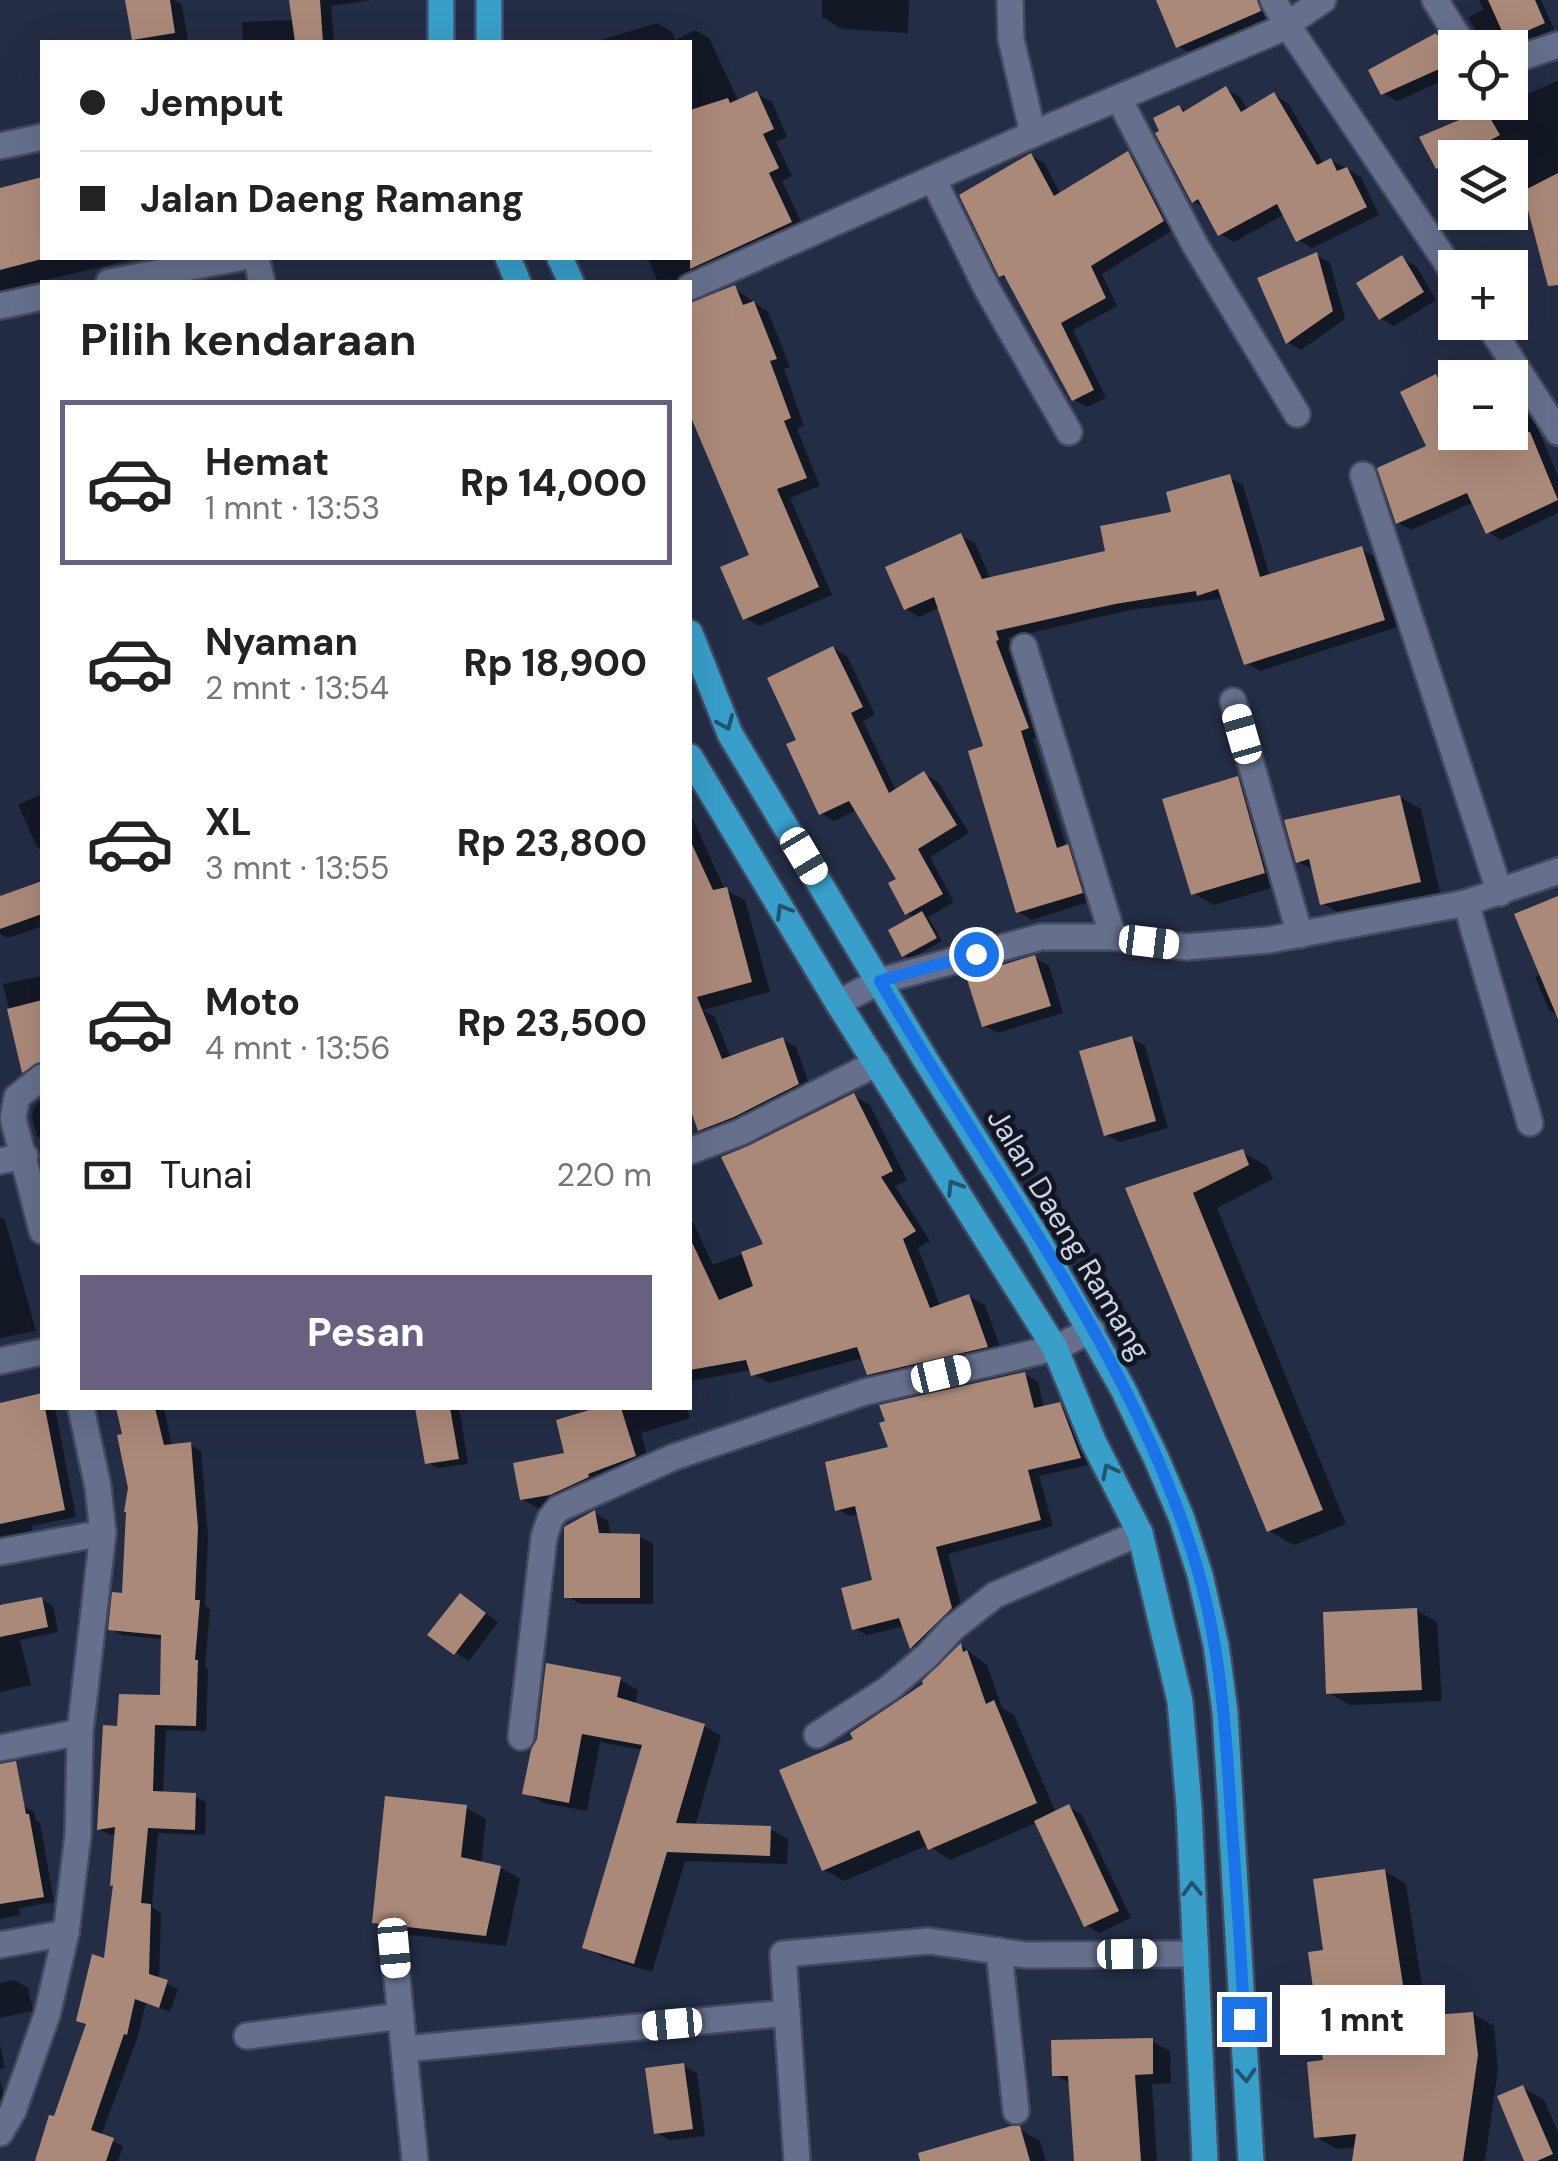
<!DOCTYPE html>
<html lang="id">
<head>
<meta charset="utf-8">
<style>
	body { margin:0; font-family:"DM Sans",sans-serif; background:#f2f2f2; color:#222; height:100vh; display:flex; flex-direction:column; font-size:38px; white-space:nowrap }
	* { box-sizing:border-box; margin:0 }
	p { font-size:32px; color:#767676 }
	.icon { flex:none; width:55px; height:55px; fill:none; stroke:currentColor; stroke-width:2; stroke-linecap:round; stroke-linejoin:round }
	.map { position:relative; flex:1; overflow:hidden }
	.details { position:absolute; left:40px; top:280px; width:652px; height:1130px; display:flex; flex-direction:column; background:#fff; border-radius:0px; box-shadow:0 10px 40px #0002 }
	.details>* { flex:none }
	.top-card { position:absolute; left:40px; top:40px; width:652px; height:220px; border-radius:0px; box-shadow:0 10px 40px #0002; display:grid; align-content:center; height:220px; padding:0 40px; background:#fff }
	.fabs { position:absolute; left:1438px; top:30px; display:grid; gap:20px }
	.fabs a { display:grid; place-items:center; width:90px; height:90px; border-radius:0px; background:#fff; box-shadow:0 10px 40px #0002; font-size:50px }
	.end { position:absolute; width:45px; height:45px; margin:-22px; border:12px solid #1a73e8; background:#fff; box-shadow:0 0 0 5px #fff }
	.from { border-radius:50% }
	.bubble { position:absolute; height:70px; border-radius:0px; background:#fff; box-shadow:0 10px 40px #0002; font-size:32px; font-weight:800; line-height:70px; text-align:center }
	.car { position:absolute; width:30px; height:60px; margin:-30px -15px; border-radius:12px; box-shadow:0 0 8px 2px #0007; background:linear-gradient(#fff 24%,#345 0 40%,#fff 0 76%,#345 0 86%,#fff 0) }
	.top-card b { display:flex; align-items:center; gap:35px; height:95px; font-size:38px }
	.top-card b+b { border-top:2px solid #e0e0e0 }
	.top-card i { width:25px; height:25px; background:#222 }
	ul { padding:0; list-style:none }
	li { display:flex; align-items:center; gap:30px; height:165px; margin:0 20px 15px; padding:0 20px; border:5px solid transparent; border-radius:0px }
	li div { flex:1 }
	li b { display:block; font-size:38px }
	li em { font-style:normal; font-weight:800 }
	li.active { border-color:#685f81 }
	li>.icon { width:90px; height:90px; stroke-width:1.5 }
	h2 { padding:0 40px; font-size:45px; line-height:120px }
	.pay { display:flex; align-items:center; gap:25px; height:110px; padding:0 40px; font-size:38px }
	.pay p { margin-inline-start:auto }
	.action { display:flex; gap:20px; margin-top:auto; padding:20px 40px }
	.action a { flex:1; height:115px; border-radius:0px; background:#685f81; color:#fff; font-size:40px; font-weight:800; line-height:115px; text-align:center }
	.map>svg:first-child { display:block }
	.shadow { fill:#0007 }
	.building { fill:#ab8979 }
	.lines { fill:none; stroke-linecap:round; stroke-linejoin:round }
	.minor-casing { stroke:#43495f; stroke-width:30 }
	.major-casing { stroke:#43495f; stroke-width:30 }
	.minor { stroke:#66708d; stroke-width:25 }
	.major { stroke:#389fcb; stroke-width:25 }
	.oneway { stroke:#23546d }
	.route { stroke:#1a73e8; stroke-width:12 }
	.labels { text-anchor:middle; dominant-baseline:central; stroke-width:10; stroke-linejoin:round; paint-order:stroke }
	.street-label { font-size:30px; fill:#cdd3e4; stroke:#121621 }
</style>
</head>
<body>
<div class="map">
<svg width="1558" height="2161" viewBox="0 0 1558 2161">
	<rect width="100%" height="100%" fill="#242d46"/>
	<!-- shadow -->
	<g class="shadow">
		<polygon points="149,0 174,0 182,5 188,40 140,42 134,39"/>
		<polygon points="291,0 372,0 331,6 334,42 243,42 242,22 295,20"/>
		<polygon points="822,0 909,0 908,33 842,29 822,17"/>
		<polygon points="1158,0 1268,0 1280,28 1198,57 1178,46"/>
		<polygon points="1479,0 1541,0 1554,29 1510,49 1483,48 1482,39 1468,18 1484,9"/>
		<polygon points="657,23 672,32 675,40 695,30 709,38 739,102 757,94 772,102 787,137 776,142 792,176 782,181 805,230 690,282 658,282 648,258 690,258 690,42 595,42"/>
		<polygon points="1436,35 1450,43 1455,55 1446,43 1440,43 1455,64 1455,75 1397,101 1383,93"/>
		<polygon points="1558,81 1558,244 1537,234 1524,185 1516,180 1510,158 1506,158 1504,152 1494,158 1455,158 1455,176 1438,167 1422,138"/>
		<polygon points="1226,89 1240,97 1248,111 1274,95 1288,103 1324,164 1331,160 1361,177 1379,215 1312,248 1298,240 1285,214 1234,242 1220,234 1206,209 1193,201 1179,107 1188,112"/>
		<polygon points="1128,153 1140,161 1176,228 1102,274 1117,306 1073,330 1106,398 1087,407 1074,400 1010,281 1001,276 1031,156 1044,163 1061,195"/>
		<polygon points="42,180 42,258 138,258 0,291 0,190"/>
		<polygon points="1317,255 1330,263 1345,319 1301,350 1288,342"/>
		<polygon points="1402,258 1416,266 1436,300 1394,326 1380,318"/>
		<polygon points="734,288 768,312 790,367 784,369 804,426 797,429 820,486 790,498 832,595 759,626 745,618 752,556 690,407 690,305"/>
		<polygon points="1436,377 1449,385 1455,398 1455,432 1510,432 1510,409 1518,406 1531,413 1558,476 1558,513 1501,540 1488,532 1474,502 1411,530 1398,523 1429,448"/>
		<polygon points="1229,477 1243,485 1270,577 1361,549 1375,557 1397,627 1260,671 1246,663 1224,598 1130,610 1008,638 1011,647 1008,648 1041,736 1033,739 1066,846 1081,855 1095,900 1032,920 1018,912 986,748 940,607 919,617 906,609 961,536 975,543 991,580 1108,553 1174,514"/>
		<polygon points="833,648 847,656 875,715 863,721 896,791 924,774 938,782 969,833 930,857 954,902 928,917 942,941 910,959 904,955 915,918 907,913 899,880 857,810 834,821 821,813 800,741"/>
		<polygon points="1237,779 1258,791 1285,884 1214,905 1193,893"/>
		<polygon points="42,794 42,850 37,847 18,805"/>
		<polygon points="1400,797 1421,809 1440,893 1343,915 1322,903 1315,871 1298,862"/>
		<polygon points="690,813 725,890 745,900 770,992 702,1010 715,1017 731,1059 782,1039 796,1047 812,1092 714,1137 700,1129 690,1100"/>
		<polygon points="37,885 42,888 42,926 8,938 0,934 0,898"/>
		<polygon points="1558,898 1558,1015 1549,1010 1535,977 1542,974"/>
		<polygon points="1035,958 1049,966 1063,1013 997,1033 984,1025"/>
		<polygon points="42,976 42,1072 34,1077 24,1071 3,984"/>
		<polygon points="1131,1038 1145,1046 1168,1128 1120,1142 1106,1135"/>
		<polygon points="854,1096 870,1105 907,1180 895,1186 930,1241 918,1248 940,1306 969,1296 985,1305 1003,1355 886,1382 870,1373 863,1358 769,1383 753,1374 752,1370 690,1381 690,1216 713,1265 767,1245"/>
		<polygon points="42,1100 42,1139 37,1136 32,1117 34,1107"/>
		<polygon points="1242,1152 1267,1166 1273,1179 1217,1208 1346,1524 1294,1545 1269,1531 1129,1189"/>
		<polygon points="0,1217 5,1220 36,1331 0,1338"/>
		<polygon points="1025,1374 1038,1382 1044,1408 1059,1404 1072,1412 1092,1464 1039,1476 1053,1526 948,1554 964,1616 925,1654 912,1647 905,1626 867,1635 854,1628 875,1582 859,1514 850,1516 837,1509 891,1449"/>
		<polygon points="0,1403 55,1408 76,1517 31,1526 34,1536 0,1545"/>
		<polygon points="119,1408 164,1408 172,1446 190,1445 201,1451 208,1535 205,1606 210,1609 205,1667 208,1669 206,1731 166,1730 163,1794 195,1796 206,1802 205,1835 158,1833 152,1907 161,1913 159,1980 178,1989 170,2012 146,2003 137,2039 101,2136 123,2146 118,2161 36,2161 55,2121 88,2026 79,2020 107,1962 116,1886 117,1834 110,1835 99,1829 120,1728 163,1698 163,1639 122,1635 111,1629 124,1596 131,1488"/>
		<polygon points="417,1408 459,1408 468,1464 437,1468 427,1462"/>
		<polygon points="588,1408 687,1408 690,1418 641,1433 650,1465 567,1502 538,1508 522,1499 567,1455 591,1412"/>
		<polygon points="595,1513 608,1521 611,1536 639,1536 653,1544 653,1604 580,1604 567,1596"/>
		<polygon points="42,1600 53,1606 58,1632 20,1640 31,1685 0,1692 0,1604 8,1606"/>
		<polygon points="474,1604 498,1622 469,1661 456,1653"/>
		<polygon points="1416,1610 1437,1622 1442,1701 1350,1705 1329,1693"/>
		<polygon points="962,1646 987,1665 1002,1708 1014,1715 1056,1813 1069,1807 1082,1815 1131,1918 1099,1933 1086,1925 1038,1822 950,1860 928,1845 844,1881 824,1870 856,1740 926,1686"/>
		<polygon points="620,1680 638,1690 635,1705 704,1726 721,1736 695,1826 770,1829 788,1839 787,1864 685,1861 652,1972 603,1957 585,1947 643,1750 600,1742 587,1811 543,1803 525,1792"/>
		<polygon points="23,1806 34,1812 36,1820 40,1823 54,1902 19,1908 20,1915 0,1919 0,1810"/>
		<polygon points="466,1808 486,1819 481,1864 501,1868 520,1879 506,1946 394,1933 374,1922"/>
		<polygon points="1385,1871 1406,1884 1427,2018 1473,2014 1494,2026 1498,2069 1485,2161 1355,2161 1357,2147 1337,2149 1316,2137 1326,2063 1326,1952"/>
		<polygon points="14,1980 28,1988 33,2011 0,2018 0,1983"/>
		<polygon points="1152,2041 1170,2051 1171,2083 1152,2084 1157,2161 1077,2161 1071,2084 1054,2074"/>
		<polygon points="0,2044 5,2068 0,2069"/>
		<polygon points="684,2066 697,2073 705,2136 670,2140 656,2133"/>
		<polygon points="0,2079 6,2105 0,2106"/>
		<polygon points="1523,2088 1544,2100 1558,2132 1558,2161 1527,2161"/>
		<polygon points="1019,2129 1040,2141 1046,2161 925,2161"/>
	</g>
	<!-- building -->
	<g class="building">
		<polygon points="125,0 170,0 175,33 132,40"/>
		<polygon points="289,0 320,0 323,42 295,42"/>
		<polygon points="1156,0 1257,0 1261,11 1176,48"/>
		<polygon points="1488,0 1535,0 1545,23 1506,40"/>
		<polygon points="1436,33 1455,62 1381,95 1368,70"/>
		<polygon points="1226,86 1241,112 1274,92 1317,165 1331,158 1337,171 1347,167 1367,207 1296,242 1277,204 1218,236 1198,199 1192,203 1155,133 1159,131 1153,118 1179,105 1183,112"/>
		<polygon points="757,91 774,129 763,134 779,168 769,173 792,222 690,269 690,110 728,98 730,103"/>
		<polygon points="1485,109 1500,135 1436,169 1419,137"/>
		<polygon points="1128,151 1164,221 1091,266 1106,298 1061,323 1094,390 1072,401 1004,275 999,277 959,195 1031,153 1054,196"/>
		<polygon points="1558,173 1558,285 1548,286 1523,191"/>
		<polygon points="42,177 42,259 0,270 0,188"/>
		<polygon points="1317,252 1333,311 1286,344 1257,278"/>
		<polygon points="1402,255 1424,292 1379,320 1356,283"/>
		<polygon points="735,285 743,305 754,301 777,359 770,361 791,418 784,421 807,478 777,489 819,587 743,620 720,567 749,555 690,415 690,303"/>
		<polygon points="1436,374 1455,414 1455,432 1530,432 1558,500 1486,534 1467,493 1396,524 1377,468 1426,446 1400,392"/>
		<polygon points="1230,474 1260,577 1362,546 1385,620 1244,665 1218,589 1197,596 1196,591 1115,604 996,631 999,640 996,641 1029,728 1021,731 1057,848 1068,844 1083,893 1016,913 968,751 983,746 934,597 904,610 885,567 961,533 982,579 1105,551 1100,526 1171,512 1166,492"/>
		<polygon points="833,646 863,707 851,713 889,793 924,771 957,825 918,849 943,894 905,915 888,883 896,879 849,801 819,815 786,744 796,740 767,678"/>
		<polygon points="1238,776 1265,873 1191,895 1162,799"/>
		<polygon points="1400,795 1421,882 1320,905 1309,859 1296,863 1284,820"/>
		<polygon points="690,840 713,890 727,887 752,982 697,997 722,1059 783,1037 799,1084 734,1117 698,1131 690,1108"/>
		<polygon points="42,881 42,914 0,929 0,896"/>
		<polygon points="1558,896 1558,1019 1514,914"/>
		<polygon points="922,911 937,938 902,957 888,930"/>
		<polygon points="1035,955 1051,1006 982,1027 966,976"/>
		<polygon points="42,1000 42,1061 22,1073 7,1009"/>
		<polygon points="1132,1036 1156,1121 1104,1136 1079,1051"/>
		<polygon points="854,1093 893,1171 881,1177 916,1231 903,1239 930,1308 969,1294 988,1347 867,1375 857,1347 751,1376 746,1360 690,1370 690,1238 719,1300 753,1286 741,1252 763,1244 721,1157 748,1146"/>
		<polygon points="1243,1149 1249,1165 1193,1193 1323,1510 1267,1532 1125,1188"/>
		<polygon points="1025,1372 1034,1408 1060,1402 1081,1458 1028,1470 1041,1520 936,1547 952,1608 910,1649 899,1618 852,1630 841,1588 872,1580 855,1506 835,1511 825,1462 888,1447 879,1423 885,1421 879,1405"/>
		<polygon points="42,1393 65,1510 0,1524 0,1403"/>
		<polygon points="116,1408 155,1408 164,1445 191,1442 198,1528 195,1600 200,1600 195,1660 198,1660 196,1726 155,1725 153,1791 196,1793 195,1830 148,1828 141,1903 151,1904 149,1974 168,1980 159,2008 135,1999 127,2035 124,2034 91,2130 114,2138 106,2161 35,2161 49,2115 54,2116 86,2024 76,2021 92,1954 104,1958 113,1885 110,1886 115,1827 97,1830 103,1725 117,1726 119,1694 160,1695 161,1635 108,1630 112,1592 122,1593 126,1512 124,1512 128,1488 117,1435 122,1434"/>
		<polygon points="415,1408 450,1408 459,1459 425,1464"/>
		<polygon points="596,1408 621,1408 636,1456 588,1474 589,1477 550,1495 520,1500 513,1463 564,1453 556,1420"/>
		<polygon points="595,1510 599,1533 640,1534 640,1598 564,1598 564,1527"/>
		<polygon points="460,1593 486,1613 454,1655 427,1635"/>
		<polygon points="42,1597 48,1627 0,1637 0,1605"/>
		<polygon points="1417,1608 1422,1690 1326,1694 1323,1612"/>
		<polygon points="961,1643 963,1652 967,1650 986,1704 994,1700 1037,1803 928,1850 919,1830 822,1871 779,1770 853,1739 850,1733 923,1684 922,1681"/>
		<polygon points="546,1663 621,1677 617,1697 705,1724 676,1823 771,1826 770,1856 667,1852 634,1964 582,1948 642,1745 582,1734 569,1803 522,1794 531,1750 537,1739"/>
		<polygon points="16,1761 26,1814 29,1814 44,1897 0,1904 0,1764"/>
		<polygon points="385,1796 467,1805 461,1857 501,1866 486,1936 372,1923"/>
		<polygon points="1069,1804 1119,1911 1084,1927 1034,1821"/>
		<polygon points="1385,1869 1408,2017 1473,2012 1478,2055 1463,2161 1352,2161 1356,2134 1314,2138 1307,2062 1323,2060 1308,1952 1323,1950 1313,1879"/>
		<polygon points="1153,2038 1153,2074 1135,2075 1141,2161 1074,2161 1068,2076 1052,2076 1051,2040"/>
		<polygon points="684,2063 693,2129 654,2134 645,2068"/>
		<polygon points="1523,2085 1553,2154 1537,2161 1524,2161 1497,2096"/>
		<polygon points="1011,2126 1020,2126 1030,2161 920,2161 918,2153"/>
	</g>
	<g class="lines">
		<defs>
			<g id="minor">
				<polyline points="1010,0 1011,39 1033,134"/>
				<polyline points="1273,0 1288,26 1455,275"/>
				<polyline points="1435,0 1465,48"/>
				<polyline points="1510,61 1558,45"/>
				<polyline points="1119,99 1195,245 1297,414"/>
				<polyline points="0,146 42,137"/>
				<polyline points="933,179 987,289 1069,432"/>
				<polyline points="256,258 262,282"/>
				<polyline points="109,282 240,258"/>
				<polyline points="690,287 1033,134 1281,29 1323,0"/>
				<polyline points="0,306 42,297"/>
				<polyline points="1487,322 1558,432"/>
				<polyline points="1363,475 1500,893"/>
				<polyline points="1024,647 1113,937"/>
				<polyline points="1233,701 1300,935"/>
				<polyline points="1466,903 1530,1123"/>
				<polyline points="838,1003 880,981 1041,937 1113,937 1186,947 1269,940 1466,903 1558,871"/>
				<polyline points="42,1077 17,1097 13,1118 42,1231"/>
				<polyline points="690,1151 741,1132 877,1063"/>
				<polyline points="0,1161 25,1156"/>
				<polyline points="0,1361 42,1352"/>
				<polyline points="0,1552 103,1533"/>
				<polyline points="817,1735 888,1689 928,1655 953,1628 995,1595 1140,1533"/>
				<polyline points="521,1737 544,1537 550,1519 558,1509 674,1457 865,1392 1055,1348 1092,1330"/>
				<polyline points="0,1748 80,1732"/>
				<polyline points="0,1945 66,1933"/>
				<polyline points="394,1948 415,2161"/>
				<polyline points="999,1951 1016,2111"/>
				<polyline points="247,2036 401,2016"/>
				<polyline points="404,2049 787,2013"/>
				<polyline points="0,2133 13,2111 47,2015 66,1933 78,1835 80,1732 103,1533 98,1487 81,1408"/>
				<polyline points="797,2161 783,1954 929,1941 1025,1955 1195,1954"/>
			</g>
			<g id="major">
				<polyline points="441,0 441,42"/>
				<polyline points="489,42 489,0"/>
				<polyline points="508,258 518,282"/>
				<polyline points="560,258 571,282"/>
				<polyline points="690,633 730,734 925,1059 1036,1236 1123,1389 1157,1460 1182,1519 1200,1575 1216,1645 1225,1712 1251,2161"/>
				<polyline points="690,757 838,1003 1055,1348 1094,1443 1140,1533 1180,1701 1189,1806 1205,2161"/>
			</g>
		</defs>
		<!-- minor casing -->
		<use href="#minor" class="minor-casing"/>
		<!-- major casing -->
		<use href="#major" class="major-casing"/>
		<!-- minor -->
		<use href="#minor" class="minor"/>
		<!-- major -->
		<use href="#major" class="major"/>
	</g>
	<!-- one-way arrows -->
	<defs><path id="oneway-chevron" d="M-2-3.5L2.5 0L-2 3.5" fill="none" stroke-width="1.6" stroke-linecap="round" stroke-linejoin="round" transform="scale(2.5)"/></defs>
	<g class="oneway">
		<use href="#oneway-chevron" transform="translate(726 723) rotate(67)"/>
		<use href="#oneway-chevron" transform="translate(783 911) rotate(-121)"/>
		<use href="#oneway-chevron" transform="translate(954 1187) rotate(-122)"/>
		<use href="#oneway-chevron" transform="translate(1109 1471) rotate(-117)"/>
		<use href="#oneway-chevron" transform="translate(1192 1889) rotate(-92)"/>
		<use href="#oneway-chevron" transform="translate(1246 2075) rotate(87)"/>
	</g>
	<g class="lines">
		<!-- route -->
		<path class="route" d="M976,954L880,981C990,1172 1138,1360 1199,1574C1221,1653 1226,1733 1231,1814C1236,1882 1241,1951 1244,2019"/>
	</g>
	<g class="labels">
		<!-- street labels -->
		<g class="street-label">
			<text transform="translate(1069 1234) rotate(59)">Jalan Daeng Ramang</text>
		</g>
	</g>
</svg>
<div class="fabs">
<a><svg class="icon" aria-label="locate" viewBox="0 0 24 24"><circle cx="12" cy="12" r="6"/><path d="M12 2v4M12 18v4M2 12h4M18 12h4"/></svg></a>
<a><svg class="icon" aria-label="layers" viewBox="0 0 24 24"><path d="M12 4l9 5-9 5-9-5zM3 14l9 5 9-5"/></svg></a>
<a>+</a>
<a>−</a>
</div>
<i class="end from" style="left:976px;top:954px"></i>
<i class="end" style="left:1244px;top:2019px"></i>
<div class="bubble" style="left:1280px;top:1985px;width:165px">1 mnt</div>
<i class="car" style="left:1242px;top:734px;rotate:344deg"></i>
<i class="car" style="left:804px;top:856px;rotate:149deg"></i>
<i class="car" style="left:1149px;top:942px;rotate:97deg"></i>
<i class="car" style="left:941px;top:1374px;rotate:77deg"></i>
<i class="car" style="left:394px;top:1948px;rotate:175deg"></i>
<i class="car" style="left:1127px;top:1954px;rotate:89deg"></i>
<i class="car" style="left:672px;top:2024px;rotate:265deg"></i>
<div class="top-card">
<b><i class="from"></i>Jemput</b>
<b><i></i>Jalan Daeng Ramang</b>
</div>
<section class="details">
<h2>Pilih kendaraan</h2>
<ul>
<li class="active"><svg class="icon" aria-label="car" viewBox="0 0 24 24"><path d="M5 17H2v-5l4-1 3-4h7l3 4 3 1v5h-3M9 17h6M6 11h13"/><circle cx="7" cy="17" r="2"/><circle cx="17" cy="17" r="2"/></svg><div><b>Hemat</b><p>1 mnt · 13:53</p></div><em>Rp 14,000</em></li>
<li><svg class="icon" aria-label="car" viewBox="0 0 24 24"><path d="M5 17H2v-5l4-1 3-4h7l3 4 3 1v5h-3M9 17h6M6 11h13"/><circle cx="7" cy="17" r="2"/><circle cx="17" cy="17" r="2"/></svg><div><b>Nyaman</b><p>2 mnt · 13:54</p></div><em>Rp 18,900</em></li>
<li><svg class="icon" aria-label="car" viewBox="0 0 24 24"><path d="M5 17H2v-5l4-1 3-4h7l3 4 3 1v5h-3M9 17h6M6 11h13"/><circle cx="7" cy="17" r="2"/><circle cx="17" cy="17" r="2"/></svg><div><b>XL</b><p>3 mnt · 13:55</p></div><em>Rp 23,800</em></li>
<li><svg class="icon" aria-label="car" viewBox="0 0 24 24"><path d="M5 17H2v-5l4-1 3-4h7l3 4 3 1v5h-3M9 17h6M6 11h13"/><circle cx="7" cy="17" r="2"/><circle cx="17" cy="17" r="2"/></svg><div><b>Moto</b><p>4 mnt · 13:56</p></div><em>Rp 23,500</em></li>
</ul>
<div class="pay"><svg class="icon" aria-label="cash" viewBox="0 0 24 24"><path d="M3 7h18v10H3z"/><circle cx="12" cy="12" r="2"/></svg>Tunai<p>220 m</p></div>
<div class="action"><a>Pesan</a></div>
</section>
</div>
</body>
</html>
